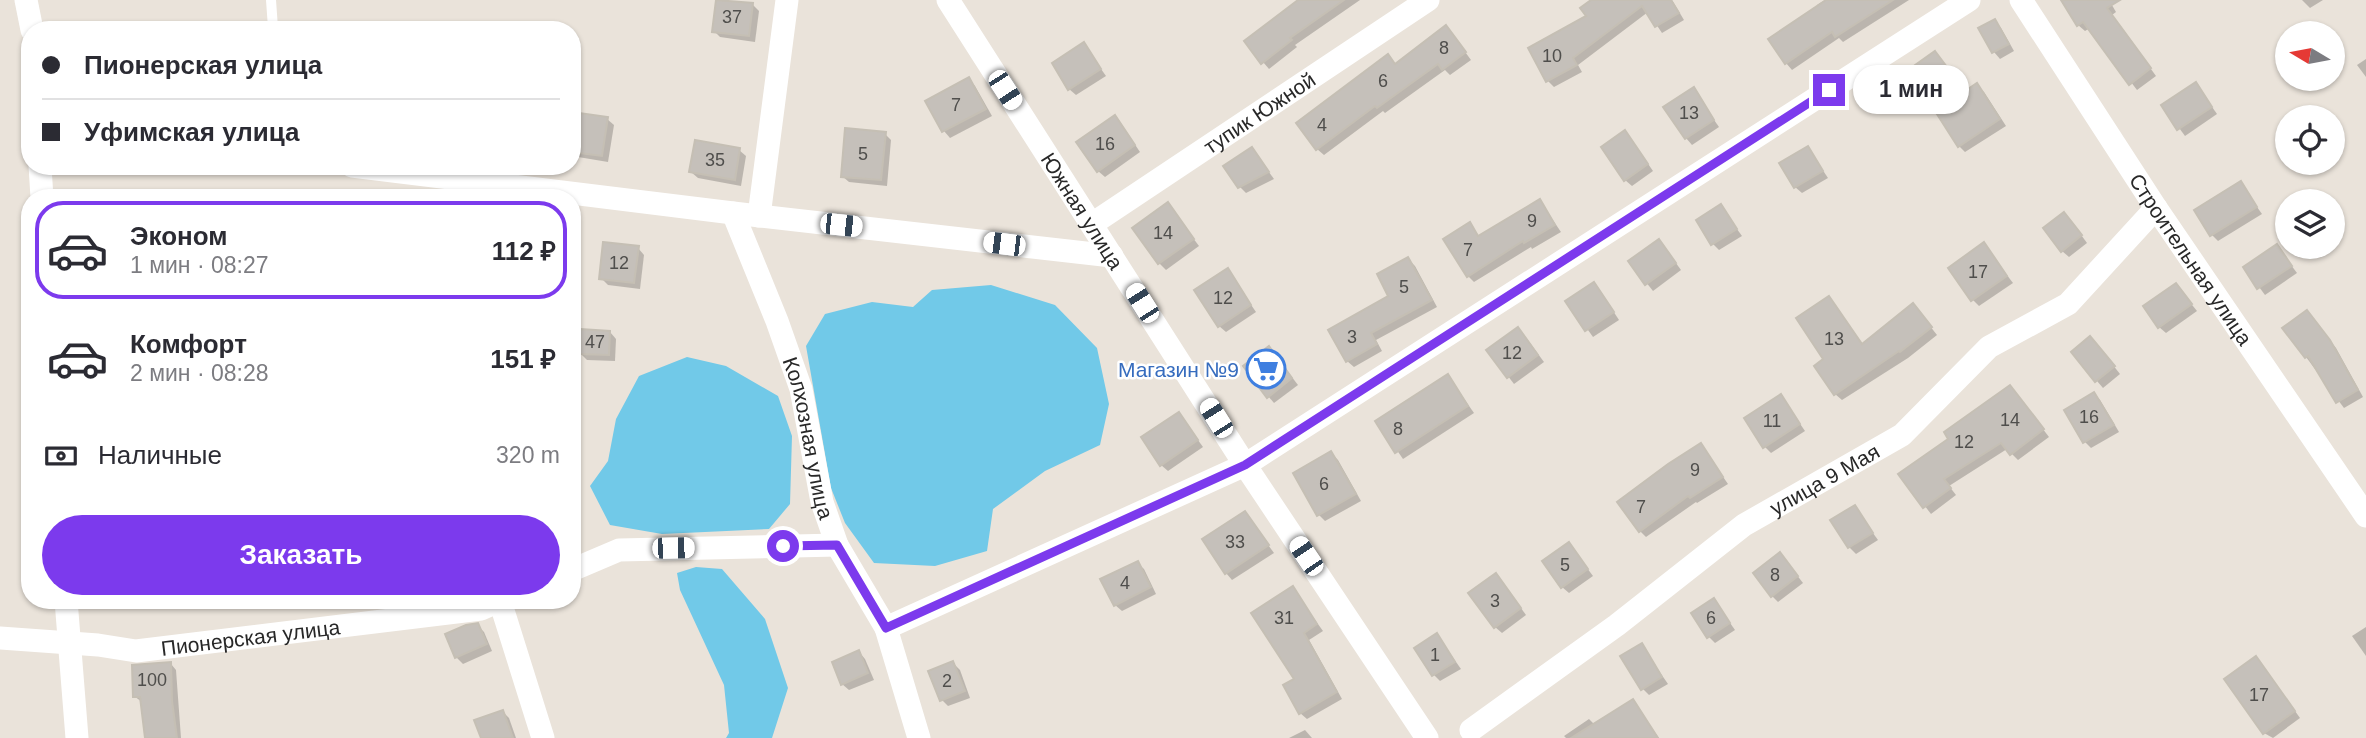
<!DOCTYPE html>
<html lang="ru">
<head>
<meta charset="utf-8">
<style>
	body { margin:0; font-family:Arial,sans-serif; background:#f7f7f7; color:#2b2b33; height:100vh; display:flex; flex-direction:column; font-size:26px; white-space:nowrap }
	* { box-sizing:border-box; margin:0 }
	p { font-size:23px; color:#7c7c81 }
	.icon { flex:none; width:38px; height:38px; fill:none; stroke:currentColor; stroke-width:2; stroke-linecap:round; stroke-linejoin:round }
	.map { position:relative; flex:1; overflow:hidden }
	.details { position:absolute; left:21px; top:189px; width:560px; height:420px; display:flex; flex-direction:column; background:#fff; border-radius:28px; box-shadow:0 2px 5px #0004 }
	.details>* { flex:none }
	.top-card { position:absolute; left:21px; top:21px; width:560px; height:154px; border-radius:28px; box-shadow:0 2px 5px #0004; display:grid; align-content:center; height:154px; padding:0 21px; background:#fff }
	.needle { width:46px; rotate:280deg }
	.buttons { position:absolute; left:2275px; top:21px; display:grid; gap:14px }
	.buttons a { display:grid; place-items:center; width:70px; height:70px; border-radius:50%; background:#fff; box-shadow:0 2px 5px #0004; font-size:35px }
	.end { position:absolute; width:32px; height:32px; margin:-16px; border:9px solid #7c3aed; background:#fff; box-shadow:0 0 0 4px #fff }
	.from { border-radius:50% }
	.bubble { position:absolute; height:49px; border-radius:24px; background:#fff; box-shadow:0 2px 5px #0004; font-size:23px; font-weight:600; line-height:49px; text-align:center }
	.car { position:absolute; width:21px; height:42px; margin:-21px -10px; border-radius:9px; box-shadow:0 0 5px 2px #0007; background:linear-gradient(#fff 24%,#345 0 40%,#fff 0 76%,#345 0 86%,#fff 0) }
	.top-card b { display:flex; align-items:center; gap:24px; height:66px; font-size:26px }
	.top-card b+b { border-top:2px solid #e1e1e2 }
	.top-card i { width:18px; height:18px; background:#2b2b33 }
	ul { padding:12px 0 0; list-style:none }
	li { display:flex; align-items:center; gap:21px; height:98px; margin:0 14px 10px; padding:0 7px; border:4px solid transparent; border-radius:28px }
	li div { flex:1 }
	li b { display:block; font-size:26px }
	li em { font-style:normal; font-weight:600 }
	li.active { border-color:#7c3aed }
	li>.icon { width:63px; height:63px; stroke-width:1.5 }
	.pay { display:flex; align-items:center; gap:18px; height:77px; padding:0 21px; font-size:26px }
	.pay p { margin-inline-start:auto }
	.primary-button { display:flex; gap:14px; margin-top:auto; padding:14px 21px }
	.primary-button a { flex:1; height:80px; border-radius:42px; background:#7c3aed; color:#fff; font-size:28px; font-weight:600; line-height:80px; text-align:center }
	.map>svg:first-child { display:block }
	.water { fill:#71c9e8 }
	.shadow { fill:#0003 }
	.building { fill:#c5c0ba; stroke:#c5bfb4; stroke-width:2 }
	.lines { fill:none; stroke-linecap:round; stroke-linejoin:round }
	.lane { stroke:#fff; stroke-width:10 }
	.street { stroke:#fff; stroke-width:23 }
	.route { stroke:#7c3aed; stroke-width:9 }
	.labels { text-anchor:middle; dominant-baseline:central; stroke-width:5; stroke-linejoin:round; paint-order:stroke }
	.number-label { font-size:18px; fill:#4f4e4c }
	.street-label { font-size:21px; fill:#282828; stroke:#fff }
	.shop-label { font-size:21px; fill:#366cbe; stroke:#fff; text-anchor:end }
</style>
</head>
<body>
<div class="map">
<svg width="2366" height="738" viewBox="0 0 2366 738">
	<rect width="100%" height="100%" fill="#eae3da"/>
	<!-- water -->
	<g class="water">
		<polygon points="991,285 1055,305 1097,348 1109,404 1100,445 1045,471 993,509 987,551 935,566 874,563 845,523 831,488 806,346 825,314 872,302 913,307 932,290"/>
		<polygon points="687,357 726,366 778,396 792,436 790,504 769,529 662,534 610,525 590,486 608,461 616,419 639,376"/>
		<polygon points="696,567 722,569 765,619 788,688 772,738 726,738 729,733 724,685 680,590 677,573"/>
	</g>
	<!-- shadow -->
	<g class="shadow">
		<polygon points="1301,0 1360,0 1295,45 1297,47 1269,69 1263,62"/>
		<polygon points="1594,0 1672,0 1684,20 1662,33 1648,12 1578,65 1582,72 1554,87 1548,81 1588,16"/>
		<polygon points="1825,0 1909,0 1843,42 1839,38 1792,70 1786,63 1818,7 1817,5"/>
		<polygon points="2064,0 2109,0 2116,12 2112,15 2156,76 2137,90 2090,28 2085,31 2078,25"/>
		<polygon points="2302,0 2323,0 2310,8"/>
		<polygon points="752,4 759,11 755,42 720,37 714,31"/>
		<polygon points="1995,21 2001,28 2014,51 2000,59 1994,52"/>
		<polygon points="1452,34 1471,60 1450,75 1445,70 1385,113 1383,111 1324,155 1317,149"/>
		<polygon points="1084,45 1106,76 1076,95 1069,89"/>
		<polygon points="1935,53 1966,92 1977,85 1984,92 2006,126 1965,152 1959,146 1943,107"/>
		<polygon points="2366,59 2366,77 2357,65"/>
		<polygon points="969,79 975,86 992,116 950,138 944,131 928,101"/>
		<polygon points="2196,84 2217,114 2185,136 2163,106"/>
		<polygon points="1693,90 1719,127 1692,145 1686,138"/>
		<polygon points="572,113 607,119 614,125 608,162 572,156"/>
		<polygon points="1121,124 1140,152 1105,177 1098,171"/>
		<polygon points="885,134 891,140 887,186 849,182 842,176"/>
		<polygon points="1631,139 1653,171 1632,186 1625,180"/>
		<polygon points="1808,148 1828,178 1802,193 1795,187"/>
		<polygon points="1252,149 1274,179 1246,193 1240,187"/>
		<polygon points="739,150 746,156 741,186 698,178 691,172"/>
		<polygon points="2240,183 2262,214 2218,241 2211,234"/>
		<polygon points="140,194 143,198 104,198 104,197"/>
		<polygon points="1540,201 1561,232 1532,249 1531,247 1474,282 1468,276 1470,225 1480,237"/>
		<polygon points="1168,205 1199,246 1166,270 1159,263"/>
		<polygon points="1721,207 1742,236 1719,250 1713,244"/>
		<polygon points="2071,221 2087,243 2069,257 2062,251"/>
		<polygon points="1984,245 2013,283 1979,306 1973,300"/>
		<polygon points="2277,246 2297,273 2265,295 2245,268"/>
		<polygon points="638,248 644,255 640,289 608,285 601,278"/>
		<polygon points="1665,248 1681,270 1653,291 1630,262"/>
		<polygon points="1408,259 1415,266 1437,307 1376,340 1382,351 1354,367 1347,361 1391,296"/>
		<polygon points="1228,271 1256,312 1226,332 1219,326"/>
		<polygon points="2176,285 2197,311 2166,333 2159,327"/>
		<polygon points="1600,291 1619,320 1593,337 1568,302"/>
		<polygon points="1829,298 1863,345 1919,312 1937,335 1908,358 1842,400 1835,394 1826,360"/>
		<polygon points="2307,312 2336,348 2363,397 2344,408 2306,357"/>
		<polygon points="610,332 616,339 615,361 587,360 580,353"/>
		<polygon points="1524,335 1544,362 1514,384 1488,350"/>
		<polygon points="2097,345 2120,374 2103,388 2073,353"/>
		<polygon points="1275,355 1298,385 1274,403 1268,396"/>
		<polygon points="1448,376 1474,413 1403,459 1377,421"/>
		<polygon points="2016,394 2049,437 2018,460 2007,449 1949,486 1956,495 1931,514 1901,475"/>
		<polygon points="2094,394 2100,400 2119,432 2091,448 2085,442 2066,410"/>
		<polygon points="1781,396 1805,431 1771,453 1765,447"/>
		<polygon points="1179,414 1203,447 1168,471 1161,465"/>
		<polygon points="1701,445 1728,484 1697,503 1696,502 1646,537 1640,531"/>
		<polygon points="1331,453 1338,460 1361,501 1325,521 1319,515"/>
		<polygon points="1854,507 1878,540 1856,554 1849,547"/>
		<polygon points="1245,513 1274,553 1232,580 1226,573"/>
		<polygon points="1569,544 1593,576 1569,593 1562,587"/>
		<polygon points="1786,561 1803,583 1778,602 1772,596"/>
		<polygon points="1137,563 1144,569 1156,594 1122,611 1115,605"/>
		<polygon points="1502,582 1526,615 1502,633 1495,627"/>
		<polygon points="1292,588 1323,631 1309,640 1342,699 1307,719 1300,713 1296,680"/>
		<polygon points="1714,600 1735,630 1715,643 1708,636"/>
		<polygon points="477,625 484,632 492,651 463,664 456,657"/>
		<polygon points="2366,627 2366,656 2352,636"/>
		<polygon points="1437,635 1461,669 1440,681 1434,675"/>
		<polygon points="1641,645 1668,684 1649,695 1643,689"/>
		<polygon points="859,652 865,659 874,680 849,690 842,684"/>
		<polygon points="953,663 960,670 970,698 948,706 942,700"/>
		<polygon points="171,664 176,670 181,738 147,738 142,702 134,696"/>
		<polygon points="2262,665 2300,718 2273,738 2264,733"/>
		<polygon points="1632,701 1659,738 1566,738 1564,736 1589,719 1595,725"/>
		<polygon points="503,712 509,718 516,738 483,738"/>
		<polygon points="1305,730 1312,738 1289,738"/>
	</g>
	<!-- building -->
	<g class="building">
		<polygon points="716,0 753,3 749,36 712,32"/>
		<polygon points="1298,0 1344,0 1290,38 1292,40 1261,64 1244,41"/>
		<polygon points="1591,0 1671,0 1679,13 1655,27 1642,6 1573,58 1577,65 1546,82 1528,48 1586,16 1580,8"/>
		<polygon points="1826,0 1893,0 1835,37 1832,32 1785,64 1768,39"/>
		<polygon points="2061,0 2120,0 2107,8 2151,68 2129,85 2083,22 2077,26"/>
		<polygon points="1995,19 2009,44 1992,53 1978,28"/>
		<polygon points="1446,25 1466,52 1442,70 1438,64 1377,108 1375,106 1316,150 1296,123 1388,54 1395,64"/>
		<polygon points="1084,42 1101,69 1068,90 1052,63"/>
		<polygon points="1935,51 1965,91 1977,83 2000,119 1958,147 1935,111 1940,107 1911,68"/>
		<polygon points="969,77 986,109 942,132 925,101"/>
		<polygon points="2196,82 2212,107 2177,130 2161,105"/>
		<polygon points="1694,87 1714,120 1685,139 1663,107"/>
		<polygon points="572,112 608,117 602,156 572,152"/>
		<polygon points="1115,115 1135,145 1097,172 1076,142"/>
		<polygon points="845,128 886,132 881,180 841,177"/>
		<polygon points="1625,130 1648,164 1624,181 1601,147"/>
		<polygon points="695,140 740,148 735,180 689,172"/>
		<polygon points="1808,146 1823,171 1794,188 1779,163"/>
		<polygon points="1252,147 1269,172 1238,188 1223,166"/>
		<polygon points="2241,181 2257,207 2210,236 2194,210"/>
		<polygon points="1540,199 1555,225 1524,243 1523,241 1467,277 1443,239 1470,222 1478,236"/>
		<polygon points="1168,202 1194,239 1158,264 1132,228"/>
		<polygon points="1721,204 1737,229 1711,245 1696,220"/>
		<polygon points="2064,212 2082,235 2061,252 2043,228"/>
		<polygon points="1659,239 1676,263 1645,285 1628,261"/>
		<polygon points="603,242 639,246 634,283 599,279"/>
		<polygon points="1984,242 2007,276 1971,301 1948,268"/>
		<polygon points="2277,244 2292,266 2257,289 2243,267"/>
		<polygon points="1408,257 1432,300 1371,333 1377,344 1346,362 1328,330 1388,296 1377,274"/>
		<polygon points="1228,268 1251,305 1218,327 1194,290"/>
		<polygon points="1594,282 1614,312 1585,331 1565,301"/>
		<polygon points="2176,283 2192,304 2158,328 2143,306"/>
		<polygon points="1829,296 1862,344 1913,303 1932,327 1900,352 1899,351 1834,395 1814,366 1823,359 1796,318"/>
		<polygon points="2307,310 2330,340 2358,390 2336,403 2308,356 2305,358 2282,328"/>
		<polygon points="1518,327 1538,355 1507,378 1486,350"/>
		<polygon points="580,329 610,331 609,355 579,354"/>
		<polygon points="2090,336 2115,366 2095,382 2071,352"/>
		<polygon points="1269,346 1292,378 1267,398 1243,366"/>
		<polygon points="1448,374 1468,406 1395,453 1375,421"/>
		<polygon points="2010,385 2044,429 2010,455 2001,443 1944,479 1951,488 1923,508 1898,474 1948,439 1944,432"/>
		<polygon points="2094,392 2114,425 2083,443 2064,410"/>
		<polygon points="1781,394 1800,424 1763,448 1744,418"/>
		<polygon points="1179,412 1198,440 1160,466 1141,437"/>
		<polygon points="1701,443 1723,477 1690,498 1688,496 1639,532 1617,502 1668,464"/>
		<polygon points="1331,451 1356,494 1317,516 1293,473"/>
		<polygon points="1855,505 1873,533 1848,548 1830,520"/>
		<polygon points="1245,511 1269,545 1225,574 1202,539"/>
		<polygon points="1569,542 1588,569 1561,588 1542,561"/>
		<polygon points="1780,552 1798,576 1771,597 1753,573"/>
		<polygon points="1138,561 1151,587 1114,606 1100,579"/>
		<polygon points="1496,573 1521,608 1494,628 1468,593"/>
		<polygon points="1293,586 1317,624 1304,633 1337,692 1299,714 1283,685 1294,679 1251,613"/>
		<polygon points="1714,598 1730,623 1707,638 1691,613"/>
		<polygon points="478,623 487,644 455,658 445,634 466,625"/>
		<polygon points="1437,633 1455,662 1432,676 1414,648"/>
		<polygon points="1642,643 1662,677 1641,690 1620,656"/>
		<polygon points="859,650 868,673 841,685 832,662"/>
		<polygon points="2256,656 2295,711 2263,734 2224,679"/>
		<polygon points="953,661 965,691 940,701 928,671"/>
		<polygon points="171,662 172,701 177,738 145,738 140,697 133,697 132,665"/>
		<polygon points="1633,699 1658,738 1571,738"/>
		<polygon points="503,710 513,738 481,738 474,720"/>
	</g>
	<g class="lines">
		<!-- lane -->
		<polyline class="lane" points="230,30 273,28 271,0"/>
		<!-- street -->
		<g class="street">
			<polyline points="26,0 32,30"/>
			<path id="s1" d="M948,0L1245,465L1427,738"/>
			<path id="s2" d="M2021,0L2156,208L2366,516"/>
			<polyline points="40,166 42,198"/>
			<polyline points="352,166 733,213 1112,256"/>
			<path id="s3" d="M733,213L777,321L801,389L822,502L837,545L886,628L919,738"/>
			<polyline points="759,216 787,0"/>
			<path id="s4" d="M1092,224L1428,0"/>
			<polyline points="572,570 619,550 837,545"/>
			<polyline points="66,600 77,738"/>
			<polyline points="500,601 543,738"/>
			<polyline points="886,628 1245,465 1969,0"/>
			<path id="s5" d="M0,638L98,645L136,651L481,609L501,600"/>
			<path id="s6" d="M1471,730L1617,625L1744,525L1902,435L1989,347L2068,304L2156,208"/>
		</g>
	</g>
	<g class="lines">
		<!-- route -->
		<polyline class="route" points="783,546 837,545 886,628 1245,465 1829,90"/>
	</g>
	<!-- icons -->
	<defs>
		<symbol id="supermarket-ring" viewBox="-11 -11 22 22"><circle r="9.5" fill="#fff" stroke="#3f7fe0" stroke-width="1.5"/><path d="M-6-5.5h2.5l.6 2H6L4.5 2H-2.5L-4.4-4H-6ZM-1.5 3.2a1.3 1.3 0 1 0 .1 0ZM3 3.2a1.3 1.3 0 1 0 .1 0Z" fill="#3f7fe0"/></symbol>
	</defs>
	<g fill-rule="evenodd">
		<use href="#supermarket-ring" x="1244" y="347" width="44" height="44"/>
	</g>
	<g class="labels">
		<!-- number labels -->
		<g class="number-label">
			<text x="732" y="17">37</text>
			<text x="1444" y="48">8</text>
			<text x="1552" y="56">10</text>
			<text x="1383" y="81">6</text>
			<text x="956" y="105">7</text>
			<text x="1689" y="113">13</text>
			<text x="1322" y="125">4</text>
			<text x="1105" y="144">16</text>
			<text x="863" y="154">5</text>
			<text x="715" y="160">35</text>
			<text x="1532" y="221">9</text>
			<text x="1163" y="233">14</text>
			<text x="1468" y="250">7</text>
			<text x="619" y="263">12</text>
			<text x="1978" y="272">17</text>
			<text x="1404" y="287">5</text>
			<text x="1223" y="298">12</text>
			<text x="1352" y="337">3</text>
			<text x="1834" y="339">13</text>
			<text x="595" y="342">47</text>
			<text x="1512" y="353">12</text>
			<text x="2089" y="417">16</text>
			<text x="2010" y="420">14</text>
			<text x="1772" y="421">11</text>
			<text x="1398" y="429">8</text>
			<text x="1964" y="442">12</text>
			<text x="1695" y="470">9</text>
			<text x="1324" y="484">6</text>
			<text x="1641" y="507">7</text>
			<text x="1235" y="542">33</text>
			<text x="1565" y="565">5</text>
			<text x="1775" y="575">8</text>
			<text x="1125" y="583">4</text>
			<text x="1495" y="601">3</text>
			<text x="1284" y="618">31</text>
			<text x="1711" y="618">6</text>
			<text x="1435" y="655">1</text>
			<text x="152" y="680">100</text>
			<text x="947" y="681">2</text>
			<text x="2259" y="695">17</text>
		</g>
		<!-- street labels -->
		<g class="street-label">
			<text stroke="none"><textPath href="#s4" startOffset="201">тупик Южной</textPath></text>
			<text stroke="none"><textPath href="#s1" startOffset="250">Южная улица</textPath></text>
			<text stroke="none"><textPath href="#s2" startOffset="310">Строительная улица</textPath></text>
			<text stroke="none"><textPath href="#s3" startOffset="238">Колхозная улица</textPath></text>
			<text stroke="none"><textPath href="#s6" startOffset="434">улица 9 Мая</textPath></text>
			<text stroke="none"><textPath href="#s5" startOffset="252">Пионерская улица</textPath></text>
		</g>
		<!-- shop labels -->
		<g class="shop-label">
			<text x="1239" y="369">Магазин №9</text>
		</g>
	</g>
</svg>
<div class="buttons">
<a><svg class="needle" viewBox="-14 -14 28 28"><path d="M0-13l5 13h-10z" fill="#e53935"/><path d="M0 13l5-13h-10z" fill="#7c7c81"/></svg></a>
<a><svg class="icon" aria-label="locate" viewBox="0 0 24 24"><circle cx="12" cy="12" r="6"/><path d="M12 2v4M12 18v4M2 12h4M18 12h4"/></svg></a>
<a><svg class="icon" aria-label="layers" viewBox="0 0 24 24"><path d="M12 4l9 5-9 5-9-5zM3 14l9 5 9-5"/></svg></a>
</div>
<i class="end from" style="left:783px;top:546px"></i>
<i class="end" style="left:1829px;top:90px"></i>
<div class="bubble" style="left:1853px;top:65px;width:116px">1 мин</div>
<i class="car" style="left:1005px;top:90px;rotate:147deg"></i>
<i class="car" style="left:841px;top:225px;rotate:96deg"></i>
<i class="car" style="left:1004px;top:244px;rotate:277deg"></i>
<i class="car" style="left:1142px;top:303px;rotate:328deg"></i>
<i class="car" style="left:1216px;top:418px;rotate:328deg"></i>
<i class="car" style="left:673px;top:548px;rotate:89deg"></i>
<i class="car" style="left:1306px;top:556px;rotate:326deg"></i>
<div class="top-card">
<b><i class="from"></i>Пионерская улица</b>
<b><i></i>Уфимская улица</b>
</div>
<section class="details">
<ul>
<li class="active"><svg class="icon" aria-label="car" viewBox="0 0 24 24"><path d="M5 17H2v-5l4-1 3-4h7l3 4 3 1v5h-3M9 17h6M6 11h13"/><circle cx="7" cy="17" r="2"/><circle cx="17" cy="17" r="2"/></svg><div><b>Эконом</b><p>1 мин · 08:27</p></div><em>112 ₽</em></li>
<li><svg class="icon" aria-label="car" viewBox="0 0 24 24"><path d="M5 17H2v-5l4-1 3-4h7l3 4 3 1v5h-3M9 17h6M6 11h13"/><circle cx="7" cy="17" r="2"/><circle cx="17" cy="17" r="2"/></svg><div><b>Комфорт</b><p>2 мин · 08:28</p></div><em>151 ₽</em></li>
</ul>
<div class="pay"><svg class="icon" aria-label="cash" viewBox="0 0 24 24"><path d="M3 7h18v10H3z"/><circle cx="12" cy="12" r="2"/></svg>Наличные<p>320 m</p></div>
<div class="primary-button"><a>Заказать</a></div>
</section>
</div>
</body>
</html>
